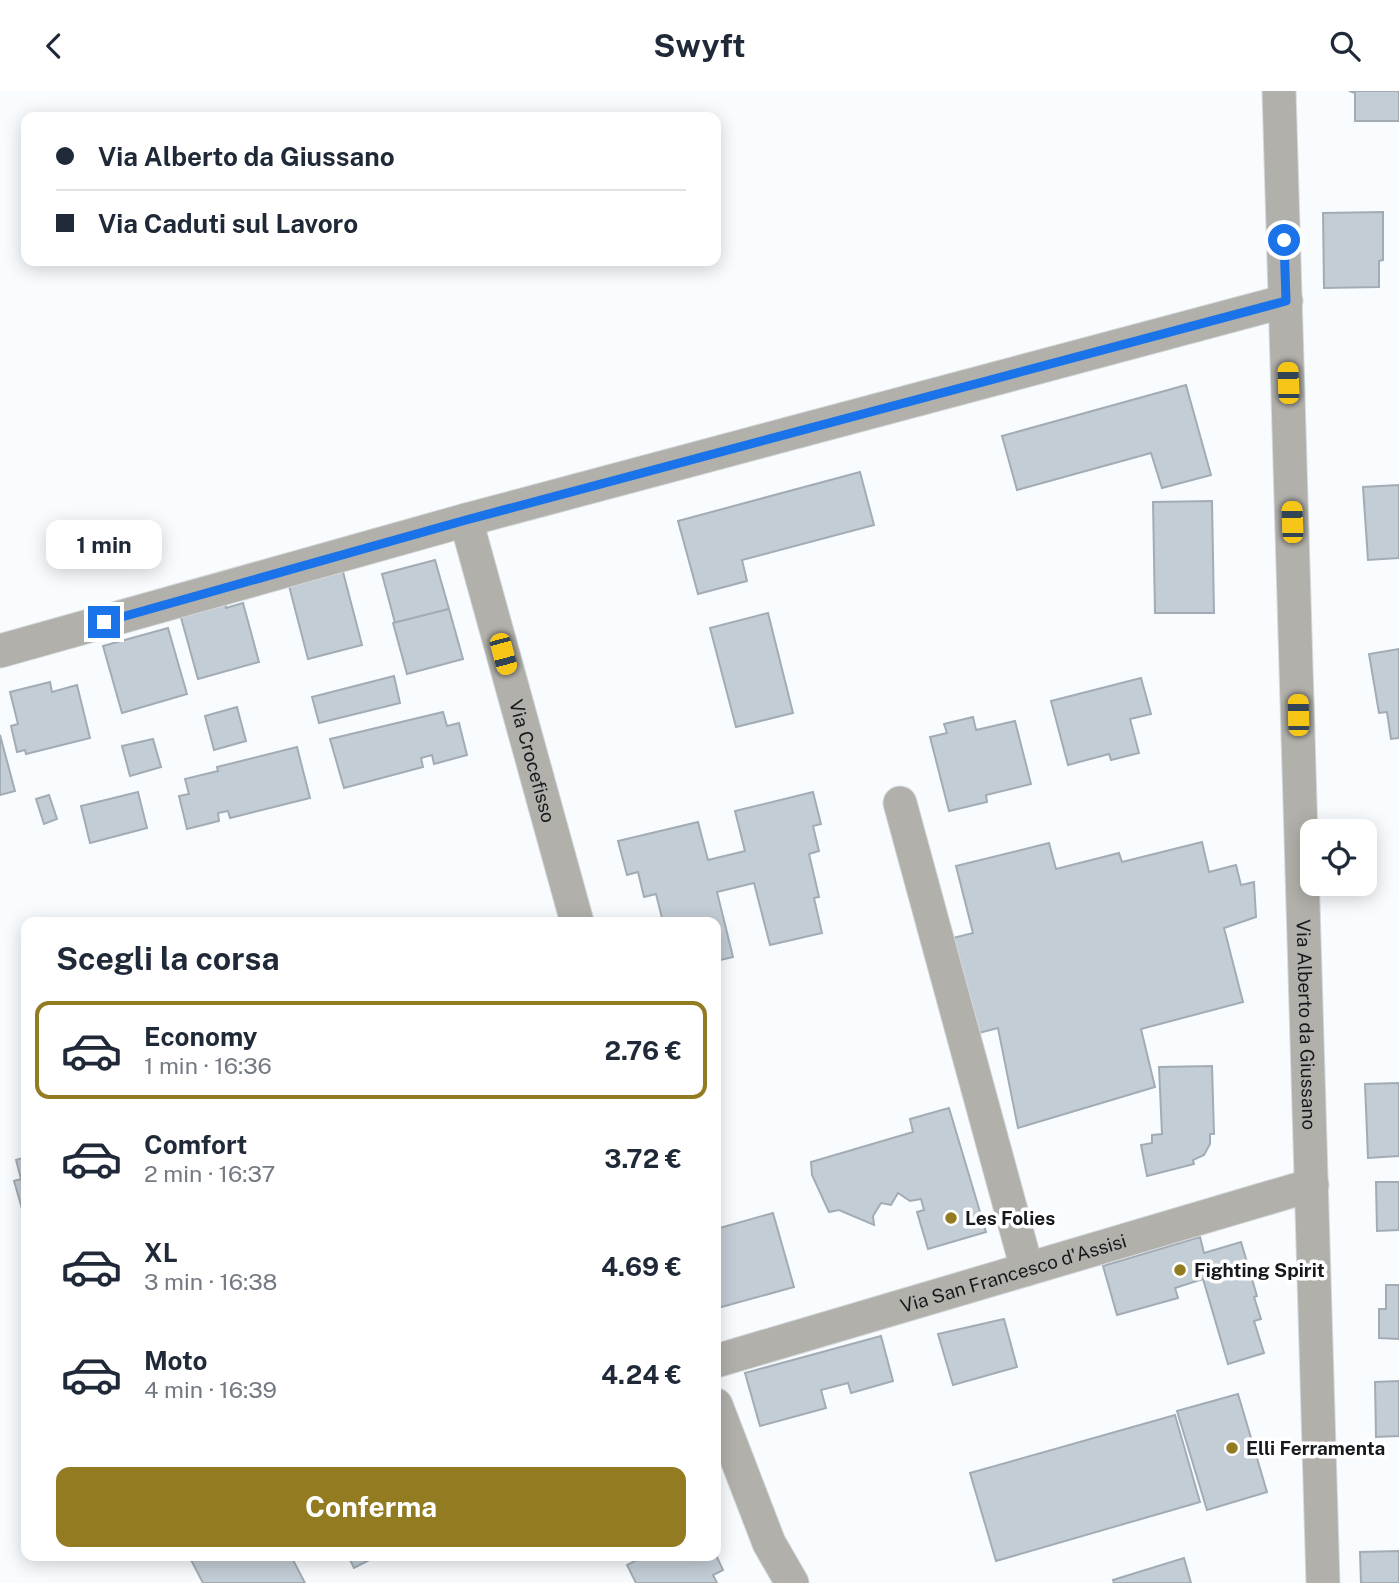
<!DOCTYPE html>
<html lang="it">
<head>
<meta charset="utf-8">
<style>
	body { margin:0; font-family:"Public Sans",sans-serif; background:#f2f2f3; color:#1f2937; height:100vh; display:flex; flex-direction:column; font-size:26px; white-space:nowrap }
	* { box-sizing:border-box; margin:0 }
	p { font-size:23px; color:#747a83 }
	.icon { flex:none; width:38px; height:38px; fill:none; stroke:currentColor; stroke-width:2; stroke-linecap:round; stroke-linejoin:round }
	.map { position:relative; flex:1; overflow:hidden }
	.drawer { position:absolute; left:21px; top:826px; width:700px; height:644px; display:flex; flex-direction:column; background:#fff; border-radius:14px; box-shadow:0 4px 18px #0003 }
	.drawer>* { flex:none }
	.banner { position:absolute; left:21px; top:21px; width:700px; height:154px; border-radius:14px; box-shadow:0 4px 18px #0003; display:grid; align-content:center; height:154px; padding:0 35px; background:#fff }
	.fabs { position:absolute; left:1300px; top:728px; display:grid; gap:14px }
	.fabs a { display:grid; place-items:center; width:77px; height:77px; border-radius:14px; background:#fff; box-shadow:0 4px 18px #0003; font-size:35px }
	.end { position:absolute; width:32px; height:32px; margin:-16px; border:9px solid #1a73e8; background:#fff; box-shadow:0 0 0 4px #fff }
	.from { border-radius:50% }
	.bubble { position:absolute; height:49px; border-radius:14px; background:#fff; box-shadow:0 4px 18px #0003; font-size:23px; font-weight:700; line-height:49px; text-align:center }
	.car { position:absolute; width:21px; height:42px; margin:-21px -10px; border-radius:9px; box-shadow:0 0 5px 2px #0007; background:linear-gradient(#f5c518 24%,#345 0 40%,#f5c518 0 76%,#345 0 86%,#f5c518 0) }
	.banner b { display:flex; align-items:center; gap:24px; height:66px; font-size:26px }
	.banner b+b { border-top:2px solid #e0e1e3 }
	.banner i { width:18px; height:18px; background:#1f2937 }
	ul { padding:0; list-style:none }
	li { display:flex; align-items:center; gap:21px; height:98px; margin:0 14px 10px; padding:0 21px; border:4px solid transparent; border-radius:14px }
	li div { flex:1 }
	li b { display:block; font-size:26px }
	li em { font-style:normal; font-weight:700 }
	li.current { border-color:#937b21 }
	li>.icon { width:63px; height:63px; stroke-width:1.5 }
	h2 { padding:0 35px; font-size:32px; line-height:84px }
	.primary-button { display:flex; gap:14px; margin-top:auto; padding:14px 35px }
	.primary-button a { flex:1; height:80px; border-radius:14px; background:#937b21; color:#fff; font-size:28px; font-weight:700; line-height:80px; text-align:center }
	header { display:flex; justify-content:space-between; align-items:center; height:91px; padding:0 35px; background:#fff; font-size:32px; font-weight:700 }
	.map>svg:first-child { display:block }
	.building { fill:#c3cdd5; stroke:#a3acb4; stroke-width:2 }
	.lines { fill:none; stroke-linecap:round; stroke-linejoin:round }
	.minor-casing { stroke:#d4d8db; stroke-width:35 }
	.minor { stroke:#b1b0ab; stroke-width:33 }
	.route { stroke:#1a73e8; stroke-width:9 }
	.poi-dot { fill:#937b21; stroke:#fff; stroke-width:2.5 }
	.labels { text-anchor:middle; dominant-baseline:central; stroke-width:7; stroke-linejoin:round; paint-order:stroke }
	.street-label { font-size:19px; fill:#171a1d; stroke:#fff }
	.poi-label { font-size:19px; font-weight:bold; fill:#171a1d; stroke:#fff; text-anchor:start }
</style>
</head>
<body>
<header><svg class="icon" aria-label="back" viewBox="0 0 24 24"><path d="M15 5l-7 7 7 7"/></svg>Swyft<svg class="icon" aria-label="search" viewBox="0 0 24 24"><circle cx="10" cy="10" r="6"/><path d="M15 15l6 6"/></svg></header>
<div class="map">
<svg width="1399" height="1492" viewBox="0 0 1399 1492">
	<rect width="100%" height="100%" fill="#f8fcff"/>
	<!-- building -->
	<g class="building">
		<polygon points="1349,0 1399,0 1399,30 1355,30 1355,2"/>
		<polygon points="1383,121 1383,169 1379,170 1379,196 1324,197 1323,122"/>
		<polygon points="1186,294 1211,384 1162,397 1151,362 1017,399 1002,345"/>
		<polygon points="860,381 874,434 742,469 747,490 698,503 678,430"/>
		<polygon points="1399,394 1399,467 1368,469 1363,396"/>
		<polygon points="1212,410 1214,522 1155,522 1153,411"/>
		<polygon points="435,469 449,518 395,532 382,483"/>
		<polygon points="342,477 362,554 308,568 288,491"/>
		<polygon points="225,511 226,517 243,512 259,571 198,588 180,523"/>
		<polygon points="449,518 463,568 407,583 393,532"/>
		<polygon points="768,522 793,622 736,636 710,537"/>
		<polygon points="168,537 187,603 122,622 103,555"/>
		<polygon points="1399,558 1399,647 1391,648 1387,621 1379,622 1369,563"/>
		<polygon points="394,585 400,612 319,632 312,606"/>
		<polygon points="1141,587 1151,623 1130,628 1139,662 1111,669 1109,663 1068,674 1051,610"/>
		<polygon points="50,591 52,601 77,594 90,647 26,663 25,659 17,661 11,635 18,633 10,601"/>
		<polygon points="237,616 246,650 214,659 205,625"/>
		<polygon points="443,621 447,635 459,632 467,664 434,673 432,664 421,667 423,676 344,697 330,648"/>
		<polygon points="973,626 976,639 1015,630 1031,693 986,704 987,711 949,720 930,646 947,642 944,633"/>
		<polygon points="0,644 15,700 0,704"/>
		<polygon points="153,648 161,676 130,685 122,655"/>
		<polygon points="297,656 310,707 230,727 228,720 218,722 219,730 187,738 179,705 189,703 185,688 218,680 217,676"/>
		<polygon points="138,701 147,737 90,752 81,715"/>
		<polygon points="813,701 821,733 813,735 819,760 809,763 819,806 814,807 822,842 770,854 754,792 717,801 733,866 716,870 716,831 663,831 656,803 644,806 638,781 627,784 618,750 698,731 708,769 745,760 735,720"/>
		<polygon points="49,704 57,728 44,733 36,708"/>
		<polygon points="1202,751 1209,781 1236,774 1241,794 1254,791 1256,826 1224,837 1243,911 1141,938 1155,996 1018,1037 998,937 975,943 953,847 973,842 956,775 1049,752 1056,778 1119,762 1122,771"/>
		<polygon points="1212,975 1214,1043 1210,1043 1210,1053 1204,1064 1193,1069 1194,1073 1147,1085 1141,1054 1152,1052 1152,1044 1162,1043 1159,976"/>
		<polygon points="1399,992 1399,1065 1368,1067 1365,993"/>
		<polygon points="949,1017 986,1141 928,1158 917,1121 924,1119 921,1108 910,1110 898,1102 891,1114 881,1112 873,1125 874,1134 839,1119 829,1121 812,1084 811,1071 913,1041 910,1028"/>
		<polygon points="26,1066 26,1120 23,1121 14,1090 21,1088 16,1069"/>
		<polygon points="1376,1091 1399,1091 1399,1139 1377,1140"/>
		<polygon points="773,1122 794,1196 718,1217 716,1138"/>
		<polygon points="1200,1146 1204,1162 1241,1151 1257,1205 1254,1206 1261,1228 1254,1230 1264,1262 1228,1273 1203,1188 1175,1197 1178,1207 1117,1224 1103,1175"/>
		<polygon points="1386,1194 1399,1194 1399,1248 1379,1247 1379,1218 1386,1218"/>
		<polygon points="1004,1228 1017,1276 953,1294 938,1243"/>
		<polygon points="881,1245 893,1290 851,1302 848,1292 821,1299 826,1317 760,1335 745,1282"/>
		<polygon points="1399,1290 1399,1345 1376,1346 1375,1291"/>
		<polygon points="1238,1303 1267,1401 1207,1419 1177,1320"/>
		<polygon points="1175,1324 1200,1411 996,1470 970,1382"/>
		<polygon points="1399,1460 1399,1492 1361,1492 1360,1461"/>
		<polygon points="716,1464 723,1479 713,1484 717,1492 636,1492 627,1474 645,1465"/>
		<polygon points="189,1465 291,1465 305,1492 203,1492"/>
		<polygon points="348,1465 377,1465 354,1477"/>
		<polygon points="1184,1467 1191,1492 1114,1492 1113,1489"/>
	</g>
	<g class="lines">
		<defs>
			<g id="minor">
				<path id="s1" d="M1279,0L1323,1492"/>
				<path id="s2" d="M466,429L577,831"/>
				<polyline points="0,560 466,429 1286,210"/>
				<polyline points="900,712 1027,1178"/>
				<path id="s3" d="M716,1270L1312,1094"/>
				<polyline points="716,1314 769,1452 792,1492"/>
			</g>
		</defs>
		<!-- minor casing -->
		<use href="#minor" class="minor-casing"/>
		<!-- minor -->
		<use href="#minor" class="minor"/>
	</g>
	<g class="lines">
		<!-- route -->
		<polyline class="route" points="104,531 466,429 1286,210 1284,149"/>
	</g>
	<!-- markers -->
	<g class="poi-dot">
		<circle cx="951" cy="1127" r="7"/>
		<circle cx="1180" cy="1179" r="7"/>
		<circle cx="1232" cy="1357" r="7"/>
	</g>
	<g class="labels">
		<!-- street labels -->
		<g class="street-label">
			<text stroke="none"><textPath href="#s2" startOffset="250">Via Crocefisso</textPath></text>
			<text stroke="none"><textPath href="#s1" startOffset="934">Via Alberto da Giussano</textPath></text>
			<text stroke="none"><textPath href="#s3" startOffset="310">Via San Francesco d'Assisi</textPath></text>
		</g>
		<!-- poi labels -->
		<g class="poi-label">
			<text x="965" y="1127">Les Folies</text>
			<text x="1194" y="1179">Fighting Spirit</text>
			<text x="1246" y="1357">Elli Ferramenta</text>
		</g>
	</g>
</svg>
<div class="fabs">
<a><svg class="icon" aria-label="locate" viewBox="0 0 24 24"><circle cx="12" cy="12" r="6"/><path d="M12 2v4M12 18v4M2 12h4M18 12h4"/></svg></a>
</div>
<i class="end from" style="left:1284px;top:149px"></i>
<i class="end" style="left:104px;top:531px"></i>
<div class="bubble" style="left:46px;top:429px;width:116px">1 min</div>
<i class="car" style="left:1288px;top:292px;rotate:358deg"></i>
<i class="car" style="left:1292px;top:431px;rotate:358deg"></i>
<i class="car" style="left:503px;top:563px;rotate:165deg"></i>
<i class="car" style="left:1298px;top:624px;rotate:359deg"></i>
<div class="banner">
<b><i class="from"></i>Via Alberto da Giussano</b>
<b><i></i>Via Caduti sul Lavoro</b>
</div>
<section class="drawer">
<h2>Scegli la corsa</h2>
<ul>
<li class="current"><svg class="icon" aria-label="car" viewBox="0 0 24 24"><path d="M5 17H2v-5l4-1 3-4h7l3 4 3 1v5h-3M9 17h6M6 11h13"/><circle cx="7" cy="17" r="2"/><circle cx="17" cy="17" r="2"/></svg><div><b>Economy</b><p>1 min · 16:36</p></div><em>2.76 €</em></li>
<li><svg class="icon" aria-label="car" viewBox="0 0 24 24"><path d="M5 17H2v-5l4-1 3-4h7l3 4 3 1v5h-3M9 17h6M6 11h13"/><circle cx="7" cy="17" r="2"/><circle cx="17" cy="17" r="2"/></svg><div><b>Comfort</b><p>2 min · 16:37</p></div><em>3.72 €</em></li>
<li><svg class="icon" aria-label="car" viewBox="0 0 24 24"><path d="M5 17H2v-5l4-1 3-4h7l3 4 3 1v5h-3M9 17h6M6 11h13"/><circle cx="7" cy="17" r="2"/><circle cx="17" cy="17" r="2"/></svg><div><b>XL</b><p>3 min · 16:38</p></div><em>4.69 €</em></li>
<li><svg class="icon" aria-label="car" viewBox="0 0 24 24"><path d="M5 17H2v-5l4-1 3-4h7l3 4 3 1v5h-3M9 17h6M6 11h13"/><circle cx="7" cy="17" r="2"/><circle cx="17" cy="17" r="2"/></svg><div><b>Moto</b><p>4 min · 16:39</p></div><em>4.24 €</em></li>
</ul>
<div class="primary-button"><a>Conferma</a></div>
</section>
</div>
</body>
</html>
